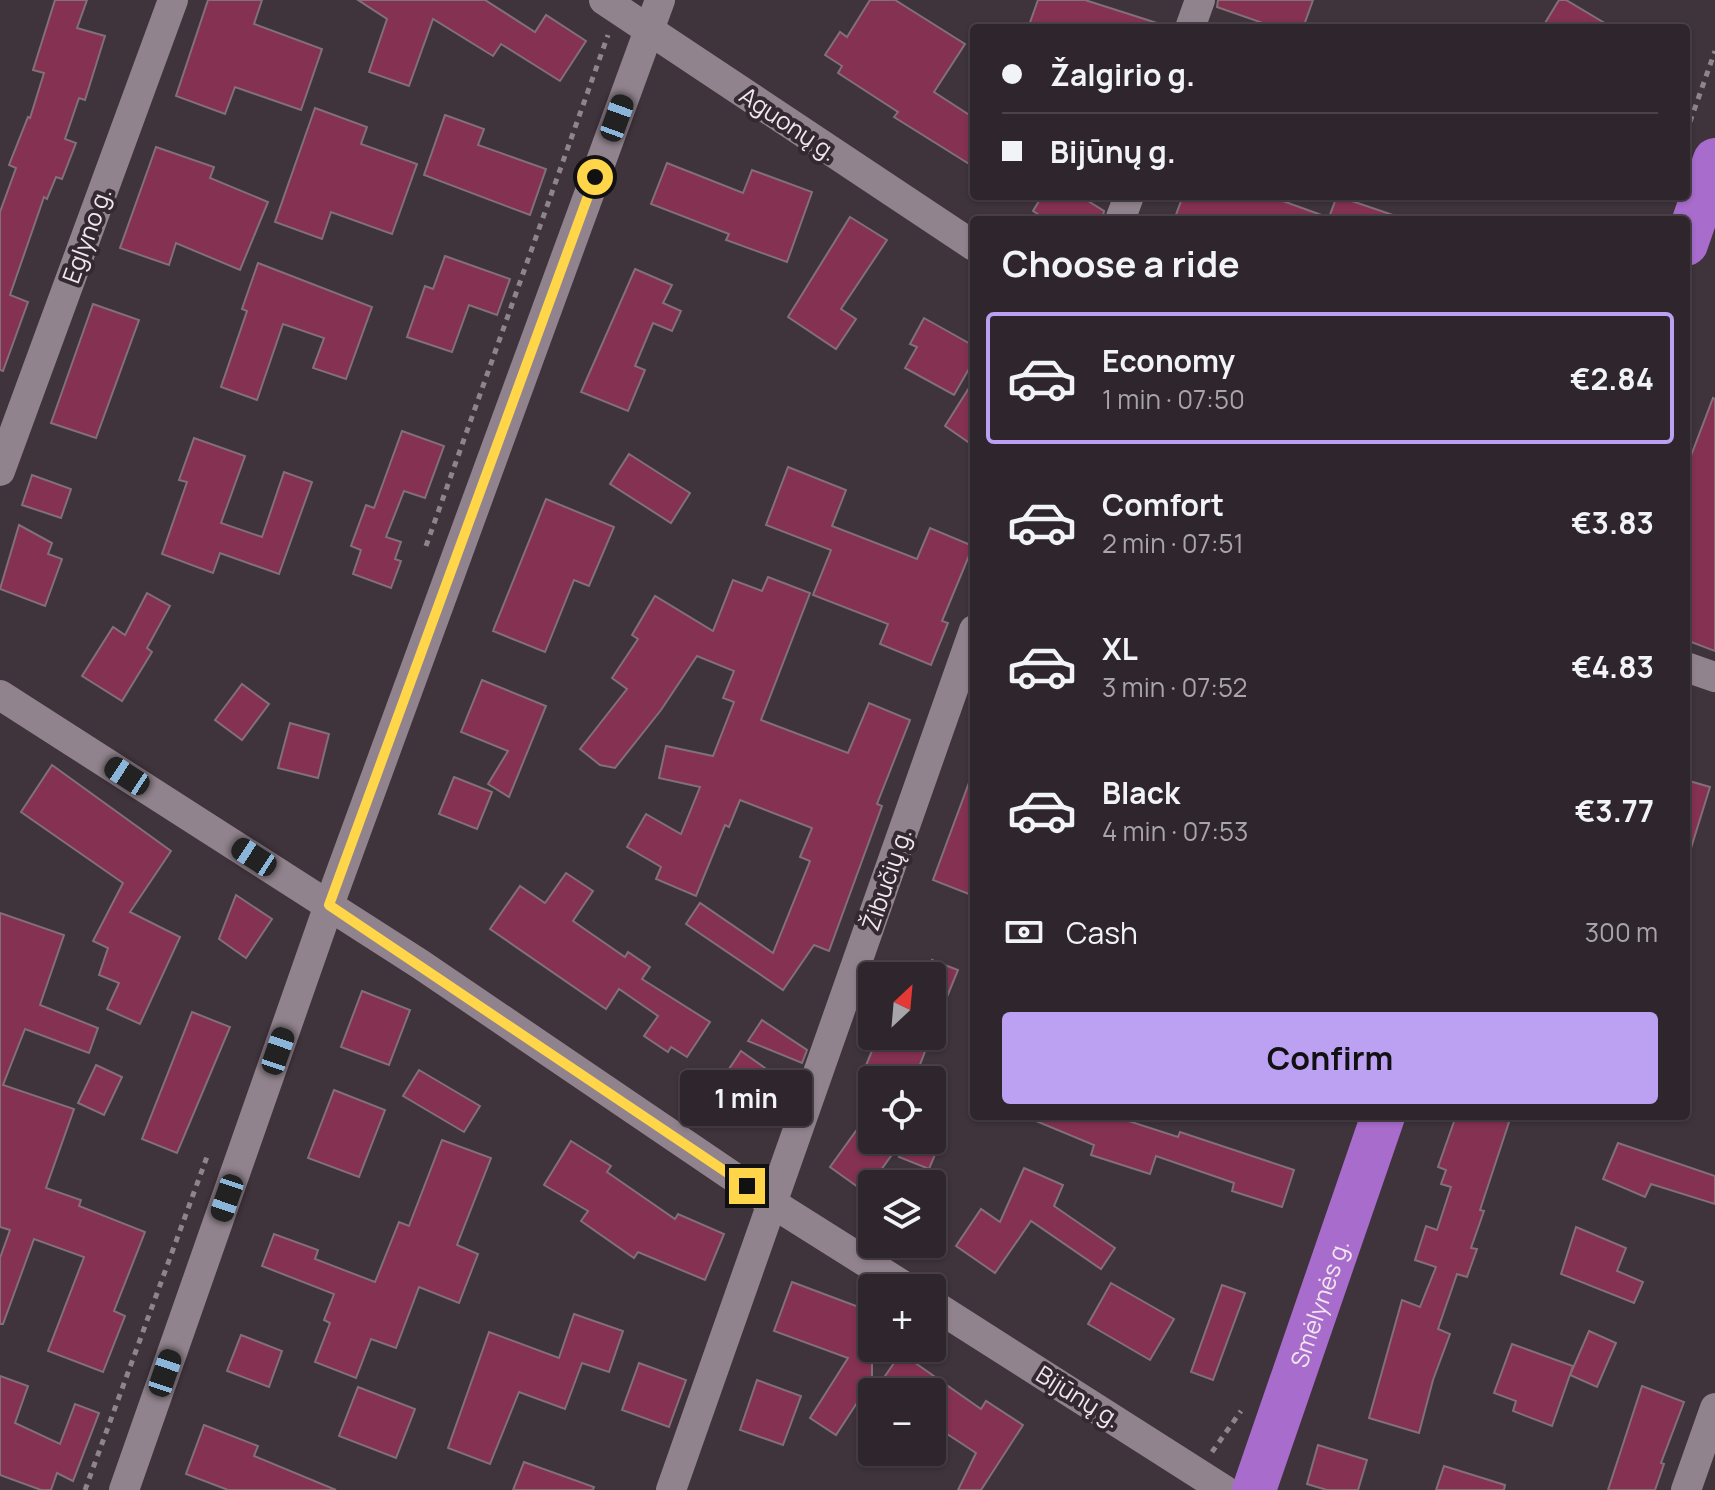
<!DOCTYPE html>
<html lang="en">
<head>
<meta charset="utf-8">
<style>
	body { margin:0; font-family:Manrope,sans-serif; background:#372e35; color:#f1f3f6; height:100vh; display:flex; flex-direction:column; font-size:30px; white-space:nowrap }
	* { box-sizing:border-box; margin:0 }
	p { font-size:26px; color:#a7a5aa }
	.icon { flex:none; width:44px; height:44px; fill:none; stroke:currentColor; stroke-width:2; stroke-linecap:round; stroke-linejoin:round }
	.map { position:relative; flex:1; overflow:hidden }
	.sheet { position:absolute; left:970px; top:216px; width:720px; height:904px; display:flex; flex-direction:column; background:#2f262d; border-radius:8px; box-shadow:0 2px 6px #0004,0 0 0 2px #4a4349 }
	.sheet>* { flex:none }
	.banner { position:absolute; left:970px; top:24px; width:720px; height:176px; border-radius:8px; box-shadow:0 2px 6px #0004,0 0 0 2px #4a4349; display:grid; align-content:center; height:176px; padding:0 32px; background:#2f262d }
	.needle { width:52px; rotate:26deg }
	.buttons { position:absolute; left:858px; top:962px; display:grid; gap:16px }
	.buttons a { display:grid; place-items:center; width:88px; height:88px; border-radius:8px; background:#2f262d; box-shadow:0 2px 6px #0004,0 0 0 2px #4a4349; font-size:40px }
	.end { position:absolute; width:36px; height:36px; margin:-18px; border:10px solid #ffd54a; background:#111; box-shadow:0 0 0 4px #111 }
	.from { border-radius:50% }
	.bubble { position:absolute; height:56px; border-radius:8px; background:#2f262d; box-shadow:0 2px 6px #0004,0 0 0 2px #4a4349; font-size:26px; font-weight:700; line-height:56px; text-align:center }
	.car { position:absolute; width:24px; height:48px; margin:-24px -12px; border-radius:10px; box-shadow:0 0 6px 2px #0007; background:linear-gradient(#222 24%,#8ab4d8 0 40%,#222 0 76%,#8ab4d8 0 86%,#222 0) }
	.banner b { display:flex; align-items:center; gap:28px; height:76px; font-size:30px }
	.banner b+b { border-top:2px solid #4a4349 }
	.banner i { width:20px; height:20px; background:#f1f3f6 }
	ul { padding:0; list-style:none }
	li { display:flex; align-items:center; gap:24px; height:132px; margin:0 16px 12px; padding:0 16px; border:4px solid transparent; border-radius:8px }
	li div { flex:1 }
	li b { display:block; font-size:30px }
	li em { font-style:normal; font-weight:700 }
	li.current { border-color:#bca0f2 }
	li>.icon { width:72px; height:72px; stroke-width:1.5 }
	h2 { padding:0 32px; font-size:36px; line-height:96px }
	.pay { display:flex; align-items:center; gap:20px; height:88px; padding:0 32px; font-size:30px }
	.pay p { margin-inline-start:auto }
	.action { display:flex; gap:16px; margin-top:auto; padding:16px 32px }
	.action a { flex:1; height:92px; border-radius:8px; background:#bca0f2; color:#111; font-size:32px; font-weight:700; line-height:92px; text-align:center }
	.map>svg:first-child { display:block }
	.building { fill:#853151; stroke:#817075; stroke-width:2 }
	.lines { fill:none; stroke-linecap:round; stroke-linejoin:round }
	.path { stroke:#8e848c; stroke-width:5; stroke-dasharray:6 6; stroke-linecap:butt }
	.street { stroke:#91838d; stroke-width:30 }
	.highway { stroke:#a86ccc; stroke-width:44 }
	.route { stroke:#ffd54a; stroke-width:10 }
	.labels { text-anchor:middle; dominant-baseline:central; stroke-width:8; stroke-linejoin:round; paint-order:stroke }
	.street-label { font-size:24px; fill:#efe7ed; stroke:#342931 }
</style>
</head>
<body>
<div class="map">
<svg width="1715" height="1490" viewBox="0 0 1715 1490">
	<rect width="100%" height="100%" fill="#3f333c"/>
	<!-- building -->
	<g class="building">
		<polygon points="55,0 87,0 77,28 105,36 85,100 79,98 65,139 76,143 62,179 56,177 47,199 44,197 10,295 28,302 3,371 0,370 0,212 16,168 9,165 28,117 30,118 44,73 33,70"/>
		<polygon points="208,0 262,0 254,24 322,49 301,110 235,87 225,114 176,96"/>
		<polygon points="358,0 485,0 535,32 546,15 586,41 560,81 501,44 493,56 433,19 409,86 369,72 387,19"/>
		<polygon points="870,0 895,0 965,44 934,92 974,118 974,167 894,117 898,112 838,73 842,66 825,55 840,32 847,37"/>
		<polygon points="1038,0 1085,0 1157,23 1156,28 1028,28"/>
		<polygon points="1218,0 1313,0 1303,28 1277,28 1217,7"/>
		<polygon points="1559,0 1566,0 1613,28 1542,28"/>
		<polygon points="315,108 367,127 361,144 417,164 392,234 331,212 322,239 275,222"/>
		<polygon points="445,115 484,129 478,145 546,169 530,215 424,175"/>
		<polygon points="156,147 214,167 210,178 268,202 240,270 176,243 169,265 120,248"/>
		<polygon points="667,163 743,193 752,170 812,192 787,262 726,240 729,234 651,204"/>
		<polygon points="1042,196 1080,196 1104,211 1102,220 1047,220 1033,211"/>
		<polygon points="1183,196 1269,196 1327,217 1327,220 1174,220"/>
		<polygon points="1337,196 1402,218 1401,220 1328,220"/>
		<polygon points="850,217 887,240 841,309 856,319 836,349 788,317"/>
		<polygon points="445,256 510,279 497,315 469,305 452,352 407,337 425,286 433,289"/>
		<polygon points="258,263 372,307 346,379 313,368 324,338 283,324 257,400 221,387 247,311 242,309"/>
		<polygon points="635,269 672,285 663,303 681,311 672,331 653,323 635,366 645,370 628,411 581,392"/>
		<polygon points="93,304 139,320 96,438 51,423"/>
		<polygon points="924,318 974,346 974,360 954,395 905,368 917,347 910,344"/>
		<polygon points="974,380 974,446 945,426"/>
		<polygon points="1713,398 1715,399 1715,651 1686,640 1686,469"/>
		<polygon points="402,431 444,446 425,498 404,491 386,537 401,542 395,559 401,561 391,588 353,574 361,550 351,546 366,505 374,508"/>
		<polygon points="194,438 245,456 221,523 262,537 284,472 312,482 279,574 220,553 213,573 162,554 187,482 179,480"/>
		<polygon points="629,454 690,493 671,523 610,484"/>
		<polygon points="788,467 846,490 832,526 917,559 930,528 973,546 942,621 948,623 931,665 880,644 888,624 813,595 831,550 766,525"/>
		<polygon points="32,475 71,489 61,518 22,505"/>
		<polygon points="546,499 614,527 589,586 574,580 545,652 493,631"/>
		<polygon points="19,525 52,543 48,554 62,559 45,606 0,589"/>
		<polygon points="768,577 810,593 761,720 848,753 869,703 910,720 877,804 882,806 829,951 814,945 783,990 686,924 700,903 773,953 810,861 800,857 812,828 740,800 729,827 725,825 696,896 656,879 661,867 627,847 646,814 681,834 700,787 659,778 666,746 713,756 734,702 723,698 734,671 697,656 661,710 615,768 600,765 580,749 627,689 612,678 638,639 632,635 655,596 713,631 733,580 762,591"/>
		<polygon points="147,593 170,606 147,648 152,652 122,701 82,676 113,627 125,635"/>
		<polygon points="482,680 546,706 509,797 488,784 508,751 461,732"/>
		<polygon points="242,684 269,704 242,740 215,720"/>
		<polygon points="290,723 329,734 318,778 278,768"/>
		<polygon points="52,765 171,851 130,912 180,937 140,1024 107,1009 119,983 99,975 108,948 93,941 123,883 21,812"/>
		<polygon points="454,777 492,792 477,829 439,814"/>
		<polygon points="970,780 974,781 974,896 933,880"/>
		<polygon points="1686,780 1710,787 1691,848 1686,847"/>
		<polygon points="566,873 593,891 573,921 625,957 628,952 650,967 642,979 710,1022 687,1057 671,1047 668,1052 644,1036 658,1016 619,989 606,1009 490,929 520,886 545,903"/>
		<polygon points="236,895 272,919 246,958 219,939"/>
		<polygon points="0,913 64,935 40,1005 98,1028 89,1053 25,1029 3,1085 74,1109 46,1188 81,1200 79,1206 145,1232 114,1311 125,1316 103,1372 48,1351 84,1257 34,1239 3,1324 0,1324 0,1258 10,1230 0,1227"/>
		<polygon points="932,960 958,970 933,1031 932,1031"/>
		<polygon points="362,991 410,1010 389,1065 341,1047"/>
		<polygon points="192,1012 230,1027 177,1153 142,1139"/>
		<polygon points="762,1020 807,1050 802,1063 748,1041"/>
		<polygon points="878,1036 931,1036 914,1080 860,1080"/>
		<polygon points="741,1051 779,1078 755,1113 717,1087"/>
		<polygon points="96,1065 122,1077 104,1115 78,1103"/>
		<polygon points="419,1070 480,1106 464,1132 403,1096"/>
		<polygon points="334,1090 385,1110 359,1177 308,1158"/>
		<polygon points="1024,1116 1113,1116 1178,1137 1180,1132 1294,1170 1282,1207 1232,1191 1234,1183 1156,1156 1150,1174 1091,1155 1094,1145"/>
		<polygon points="1456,1116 1511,1116 1480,1210 1484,1211 1471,1248 1477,1249 1467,1277 1457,1274 1438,1329 1450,1334 1433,1380 1419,1433 1369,1418 1402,1300 1420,1307 1436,1267 1415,1260 1426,1226 1437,1230 1451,1187 1441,1184 1446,1170 1438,1167"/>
		<polygon points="856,1131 891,1156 865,1192 830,1167"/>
		<polygon points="442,1140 491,1158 457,1245 478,1254 459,1303 419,1287 396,1348 371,1339 356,1378 315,1362 330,1323 324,1320 334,1294 262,1266 274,1234 318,1250 315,1259 375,1282 399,1222 409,1226"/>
		<polygon points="906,1140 941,1140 929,1169 899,1157"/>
		<polygon points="571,1141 611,1166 607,1172 675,1219 678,1214 724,1234 705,1280 638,1252 634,1258 581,1221 588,1211 544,1185"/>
		<polygon points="1618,1143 1715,1176 1715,1204 1651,1184 1645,1197 1603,1179"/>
		<polygon points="1024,1168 1063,1185 1054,1206 1115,1248 1101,1269 1031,1221 995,1273 956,1246 981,1209 1000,1222"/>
		<polygon points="1576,1227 1626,1248 1617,1271 1643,1282 1634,1303 1561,1274"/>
		<polygon points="792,1282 872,1312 872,1392 864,1392 836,1435 810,1418 848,1358 774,1331"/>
		<polygon points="1111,1283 1174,1319 1150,1360 1088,1324"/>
		<polygon points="1222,1285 1245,1293 1213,1380 1191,1372"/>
		<polygon points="574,1314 623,1331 609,1372 582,1363 565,1409 519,1392 490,1464 448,1448 489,1332 559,1358"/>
		<polygon points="1589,1331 1616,1343 1597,1387 1570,1375"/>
		<polygon points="241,1335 282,1351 269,1387 227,1371"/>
		<polygon points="1512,1344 1573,1366 1552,1426 1513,1411 1516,1401 1494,1393"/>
		<polygon points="901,1353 981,1409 986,1401 1023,1425 981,1490 958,1490 976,1453 932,1424 932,1392 874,1392"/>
		<polygon points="639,1363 686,1380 669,1427 622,1410"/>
		<polygon points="0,1376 28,1386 15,1423 60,1444 75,1404 99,1413 73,1481 57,1473 51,1490 41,1490 0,1475"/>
		<polygon points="757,1380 801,1396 783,1445 740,1430"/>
		<polygon points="1642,1386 1684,1402 1661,1463 1664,1464 1655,1490 1608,1490"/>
		<polygon points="358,1387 415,1409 396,1458 339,1436"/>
		<polygon points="204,1425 258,1446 254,1456 336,1490 228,1490 186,1474"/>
		<polygon points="1318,1445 1367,1460 1358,1490 1327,1490 1307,1484"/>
		<polygon points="524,1462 594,1487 593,1490 513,1490"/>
		<polygon points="1444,1466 1505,1485 1504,1490 1436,1490"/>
	</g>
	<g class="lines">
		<!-- path -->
		<g class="path">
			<polyline points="1686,133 1715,51"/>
			<polyline points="426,546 608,35"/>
			<polyline points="1212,1452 1241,1411"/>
			<polyline points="85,1490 208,1154"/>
		</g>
		<!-- street -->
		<g class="street">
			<polyline points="604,0 974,246"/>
			<polyline points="1190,28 1200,0"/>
			<polyline points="1120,220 1129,196"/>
			<polyline points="0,471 173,0"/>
			<polyline points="1686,667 1715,677"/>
			<polyline points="0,695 420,964 772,1203 907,1288"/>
			<polyline points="932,1304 1224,1490"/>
			<polyline points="124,1490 329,905 660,0"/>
			<polyline points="671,1490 974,630"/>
			<polyline points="1686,1490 1715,1408"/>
		</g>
		<!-- highway -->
		<g class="highway">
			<polyline points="1686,244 1715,160"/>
			<path id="s1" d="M1254,1490L1383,1116"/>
		</g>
	</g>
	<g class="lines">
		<!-- route -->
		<polyline class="route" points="595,177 329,905 747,1186"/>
	</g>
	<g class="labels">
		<!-- street labels -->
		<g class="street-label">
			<text transform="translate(789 123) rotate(34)">Aguonų g.</text>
			<text transform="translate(86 235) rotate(-70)">Eglyno g.</text>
			<text transform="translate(886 879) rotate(-71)">Žibučių g.</text>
			<text stroke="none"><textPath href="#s1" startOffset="198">Smėlynės g.</textPath></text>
			<text transform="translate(1079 1396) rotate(32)">Bijūnų g.</text>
		</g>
	</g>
</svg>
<div class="buttons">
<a><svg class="needle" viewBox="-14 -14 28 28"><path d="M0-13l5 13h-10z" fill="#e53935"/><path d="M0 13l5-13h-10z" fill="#a7a5aa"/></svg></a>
<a><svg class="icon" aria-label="locate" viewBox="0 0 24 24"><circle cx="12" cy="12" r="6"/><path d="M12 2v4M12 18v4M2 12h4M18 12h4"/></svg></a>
<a><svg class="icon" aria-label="layers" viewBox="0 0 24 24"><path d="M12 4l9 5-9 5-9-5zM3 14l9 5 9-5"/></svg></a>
<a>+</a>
<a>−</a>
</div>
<i class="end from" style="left:595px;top:177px"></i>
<i class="end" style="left:747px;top:1186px"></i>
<div class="bubble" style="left:680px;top:1070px;width:132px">1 min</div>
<i class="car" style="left:617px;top:118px;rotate:20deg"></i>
<i class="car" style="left:127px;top:776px;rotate:303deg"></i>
<i class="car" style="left:254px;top:857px;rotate:303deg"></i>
<i class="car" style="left:278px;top:1051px;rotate:19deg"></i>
<i class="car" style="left:227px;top:1198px;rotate:199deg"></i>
<i class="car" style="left:165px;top:1373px;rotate:19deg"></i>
<div class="banner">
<b><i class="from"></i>Žalgirio g.</b>
<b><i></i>Bijūnų g.</b>
</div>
<section class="sheet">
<h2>Choose a ride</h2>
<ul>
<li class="current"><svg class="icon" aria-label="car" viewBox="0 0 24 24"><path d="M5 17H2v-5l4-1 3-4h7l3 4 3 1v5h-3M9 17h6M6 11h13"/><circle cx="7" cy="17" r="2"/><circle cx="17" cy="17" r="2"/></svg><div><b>Economy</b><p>1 min · 07:50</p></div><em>€2.84</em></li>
<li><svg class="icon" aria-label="car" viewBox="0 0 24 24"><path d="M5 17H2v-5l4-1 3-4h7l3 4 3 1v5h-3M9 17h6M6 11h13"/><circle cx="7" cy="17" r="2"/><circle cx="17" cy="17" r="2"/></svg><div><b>Comfort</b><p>2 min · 07:51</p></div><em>€3.83</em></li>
<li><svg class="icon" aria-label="car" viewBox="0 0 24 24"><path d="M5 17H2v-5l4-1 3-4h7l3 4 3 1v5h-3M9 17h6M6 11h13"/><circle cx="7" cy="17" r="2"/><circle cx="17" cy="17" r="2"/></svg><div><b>XL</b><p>3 min · 07:52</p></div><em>€4.83</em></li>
<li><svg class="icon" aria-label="car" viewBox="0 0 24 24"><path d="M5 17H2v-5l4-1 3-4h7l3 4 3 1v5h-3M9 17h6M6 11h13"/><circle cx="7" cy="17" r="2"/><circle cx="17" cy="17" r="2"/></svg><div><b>Black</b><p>4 min · 07:53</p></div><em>€3.77</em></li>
</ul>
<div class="pay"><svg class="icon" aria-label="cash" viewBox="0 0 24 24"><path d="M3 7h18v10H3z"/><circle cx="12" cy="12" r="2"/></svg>Cash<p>300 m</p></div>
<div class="action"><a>Confirm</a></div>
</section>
</div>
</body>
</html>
